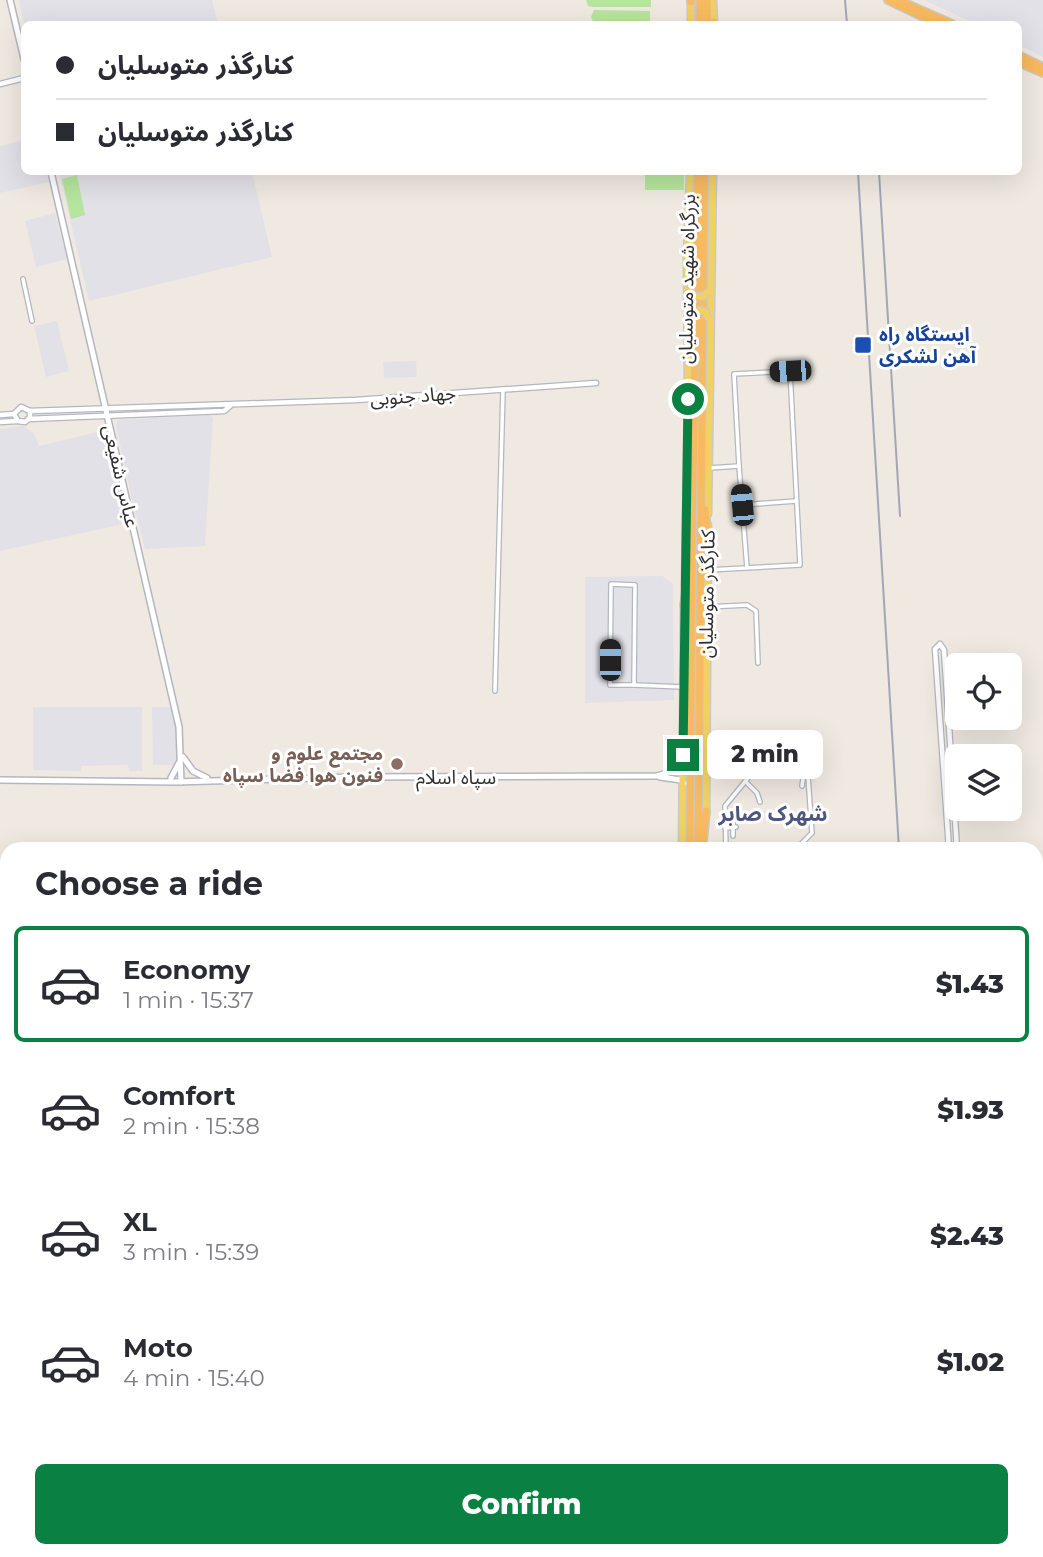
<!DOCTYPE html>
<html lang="en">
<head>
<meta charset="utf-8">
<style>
	body { margin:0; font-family:Montserrat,"Noto Sans Arabic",sans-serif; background:#f2f2f3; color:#2b2b33; height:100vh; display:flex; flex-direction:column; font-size:26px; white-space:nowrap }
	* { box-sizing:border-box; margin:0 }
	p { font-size:23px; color:#7c7c81 }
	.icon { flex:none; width:38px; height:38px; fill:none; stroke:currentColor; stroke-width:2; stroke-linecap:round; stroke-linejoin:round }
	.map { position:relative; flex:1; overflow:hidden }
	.drawer { position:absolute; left:0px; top:842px; width:1043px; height:716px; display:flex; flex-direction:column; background:#fff; border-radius:21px 21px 0 0; box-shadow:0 7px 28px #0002 }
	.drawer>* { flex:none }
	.guide { position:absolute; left:21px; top:21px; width:1001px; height:154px; border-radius:10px; box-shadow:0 7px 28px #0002; display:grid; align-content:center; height:154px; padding:0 35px; background:#fff }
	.buttons { position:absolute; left:945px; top:653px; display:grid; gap:14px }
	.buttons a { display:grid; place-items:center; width:77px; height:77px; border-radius:10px; background:#fff; box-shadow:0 7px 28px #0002; font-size:35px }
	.end { position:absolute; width:32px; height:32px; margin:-16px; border:9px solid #0b8043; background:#fff; box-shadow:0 0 0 4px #fff }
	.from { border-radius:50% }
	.bubble { position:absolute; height:49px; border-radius:10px; background:#fff; box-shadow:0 7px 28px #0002; font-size:23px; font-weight:800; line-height:49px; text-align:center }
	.car { position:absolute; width:21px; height:42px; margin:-21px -10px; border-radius:9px; box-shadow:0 0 5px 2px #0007; background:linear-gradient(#222 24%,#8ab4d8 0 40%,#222 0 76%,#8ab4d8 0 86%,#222 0) }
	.guide b { display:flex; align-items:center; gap:24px; height:66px; font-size:26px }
	.guide b+b { border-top:2px solid #e1e1e2 }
	.guide i { width:18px; height:18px; background:#2b2b33 }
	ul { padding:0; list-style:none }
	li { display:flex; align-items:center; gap:21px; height:116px; margin:0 14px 10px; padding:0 21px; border:4px solid transparent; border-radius:10px }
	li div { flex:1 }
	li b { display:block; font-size:26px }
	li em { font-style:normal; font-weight:800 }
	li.on { border-color:#0b8043 }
	li>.icon { width:63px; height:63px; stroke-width:1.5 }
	h2 { padding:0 35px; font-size:32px; line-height:84px }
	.action { display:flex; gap:14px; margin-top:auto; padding:14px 35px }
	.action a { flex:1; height:80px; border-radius:10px; background:#0b8043; color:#fff; font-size:28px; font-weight:800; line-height:80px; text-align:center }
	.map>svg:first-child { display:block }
	.industrial { fill:#e3e1e8 }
	.education { fill:#f0e6d1 }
	.green { fill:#b6e59e }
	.pitch { fill:#c9ec9a }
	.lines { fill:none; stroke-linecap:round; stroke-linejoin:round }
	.canal { stroke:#75cff0; stroke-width:3.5 }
	.minor-casing { stroke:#b4b7c1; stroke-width:6 }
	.tertiary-casing { stroke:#b4b7c1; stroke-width:7 }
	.secondary-casing { stroke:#b4b7c1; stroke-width:8 }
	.primary-casing { stroke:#c9c9c9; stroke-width:9 }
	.trunk-casing { stroke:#c9c9c9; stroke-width:10 }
	.minor { stroke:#fff; stroke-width:3.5 }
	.tertiary { stroke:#fff; stroke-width:4.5 }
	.secondary { stroke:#fff; stroke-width:5 }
	.primary { stroke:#f2d163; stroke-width:6 }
	.trunk { stroke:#f8ba60; stroke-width:7 }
	.rail { stroke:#a3a6b8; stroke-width:2 }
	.primary-bridge-casing { stroke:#c9c9c9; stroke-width:9; stroke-linecap:butt }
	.primary-bridge { stroke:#f2d163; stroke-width:6 }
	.route { stroke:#0b8043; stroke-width:9 }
	.transit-dot { fill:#1a4fb4; stroke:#fff; stroke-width:2.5 }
	.education-dot { fill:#8d6e63; stroke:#fff; stroke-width:2.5 }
	.labels { text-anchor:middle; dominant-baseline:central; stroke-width:6; stroke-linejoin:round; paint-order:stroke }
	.street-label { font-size:19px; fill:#2e2e2e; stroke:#fff }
	.transit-label { font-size:19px; font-weight:bold; fill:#164399; stroke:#fff; text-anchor:start }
	.education-label { font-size:19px; font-weight:bold; fill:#785e54; stroke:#fff; text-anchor:end }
	.neighbourhood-label { font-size:21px; font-weight:bold; fill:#4d5680; stroke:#fff }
</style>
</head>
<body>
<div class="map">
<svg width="1043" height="1557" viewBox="0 0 1043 1557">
	<rect width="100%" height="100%" fill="#efe9e1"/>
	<!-- industrial -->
	<g class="industrial">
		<polygon points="19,0 212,0 218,24 24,25"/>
		<polygon points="924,0 1043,0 1043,57 1019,45 1018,24 976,24"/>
		<polygon points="24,140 24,172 47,172 49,182 0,193 0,146"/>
		<polygon points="59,172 252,172 272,257 89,301"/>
		<polygon points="55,213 67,259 36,267 25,221"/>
		<polygon points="57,321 69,371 46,377 34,326"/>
		<polygon points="416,361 417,377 384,378 383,362"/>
		<polygon points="210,415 213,418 205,546 145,549 132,499 116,426 117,420"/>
		<polygon points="24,426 34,434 39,446 107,430 128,523 0,551 0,429"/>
		<polygon points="662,576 673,584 674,700 585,703 585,577"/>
		<polygon points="142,707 142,771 129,771 128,765 81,766 81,771 33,770 33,707"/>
		<polygon points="152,707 172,707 176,726 176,765 153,765"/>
		<polygon points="0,1290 7,1294 7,1357 0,1359"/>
		<polygon points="7,1363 7,1550 675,1550 675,1557 0,1557 0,1365"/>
	</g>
	<!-- education -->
	<polygon class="education" points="708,1551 708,1550 760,1551 759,1557 708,1557"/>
	<!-- green -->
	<g class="green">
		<polygon points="586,0 651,0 651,7 592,7 588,6"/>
		<polygon points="594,10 650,11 650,24 594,24 591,17"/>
		<rect x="645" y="172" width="39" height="18"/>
		<polygon points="77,175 85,215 71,219 62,179"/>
	</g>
	<!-- pitch -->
	<polygon class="pitch" points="1020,746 1021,778 1010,778 1010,756 966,756 965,749"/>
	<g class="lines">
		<!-- canal -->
		<g class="canal">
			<polyline points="0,939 7,944"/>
			<polyline points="1036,1470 1039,1469"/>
			<polyline points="763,1557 765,1550"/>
		</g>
		<defs>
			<g id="minor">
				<polyline points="23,279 32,321"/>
				<polyline points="709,468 739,466"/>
				<polyline points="742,505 796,501"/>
				<polyline points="708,570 800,565 790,371 734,374 739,466 747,568"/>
				<polygon points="611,584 635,585 634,685 610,685"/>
				<polyline points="707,607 747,605 756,611 758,663"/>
				<polyline points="634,685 683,687"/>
				<polyline points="495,691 503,390"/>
				<polyline points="770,751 782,757 787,776"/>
				<polyline points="745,781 757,793 760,802"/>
				<polyline points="802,786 805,765"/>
				<polyline points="733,821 733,836"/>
				<polyline points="725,828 736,827"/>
				<path d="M726,849L725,806L767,755C779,742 789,746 806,748L812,833L796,849"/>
				<polyline points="1036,1079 1043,1080"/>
				<polyline points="0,1107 7,1106"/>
				<polyline points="0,1139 7,1135"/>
				<polyline points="0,1168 7,1165"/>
				<polyline points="780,1554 880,1557"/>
			</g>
			<g id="tertiary">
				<polyline points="0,84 24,78"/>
				<polyline points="30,411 356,400 596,383"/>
				<polyline points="14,414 18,421 25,422 30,418 30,411"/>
				<polyline points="14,414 21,407 30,411"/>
				<polyline points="0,415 14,414"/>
				<polyline points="28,419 224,411 230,406"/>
				<polyline points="0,422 17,421"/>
				<polyline points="949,849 935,649 940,644 944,650 957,849"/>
				<polyline points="0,1022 7,1022"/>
				<polyline points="0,1037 7,1037"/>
				<polyline points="0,1077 7,1076"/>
				<polyline points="0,1082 7,1082"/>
				<polyline points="0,1241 7,1241"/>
				<polyline points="0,1245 7,1245"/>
				<polyline points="0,1281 7,1285"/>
				<polyline points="0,1285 7,1290"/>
				<polyline points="1040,1453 1043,1499"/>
			</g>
			<g id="secondary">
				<polyline points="10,0 24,59"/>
				<polyline points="51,172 179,727 181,782"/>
				<polyline points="183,757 193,771 207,778"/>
				<polyline points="660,777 681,780 684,783"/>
				<polyline points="171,778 179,763"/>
				<polyline points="0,780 175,782 356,777 657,776 674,771 682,758"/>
			</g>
			<g id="primary">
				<polyline points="713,0 714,24"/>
				<polyline points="691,24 691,0"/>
				<polyline points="691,280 691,240"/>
				<polyline points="708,514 713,172"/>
				<polyline points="685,586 688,403 687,257 690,172"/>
				<polyline points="706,815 708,525"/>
				<polyline points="682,849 684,604"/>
				<polyline points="681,1557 681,1550"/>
				<polyline points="703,1557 703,1550"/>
			</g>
			<g id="trunk">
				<polyline points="888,0 938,24"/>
				<polyline points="898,0 952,24"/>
				<polyline points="691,2 691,0"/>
				<polyline points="700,24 700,0"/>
				<polyline points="707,24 707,0"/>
				<polyline points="714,24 714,22"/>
				<polyline points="1018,55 1043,67"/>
				<polyline points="1018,62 1043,73"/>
				<polyline points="705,510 707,530"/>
				<polyline points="684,606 688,580"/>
				<polyline points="703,841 706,811"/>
				<polyline points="690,849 692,538 698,172"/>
				<polyline points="698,849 704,172"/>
				<polyline points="696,1550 696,1557"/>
				<polyline points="688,1557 688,1550"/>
			</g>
		</defs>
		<!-- minor casing -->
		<use href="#minor" class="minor-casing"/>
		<!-- tertiary casing -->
		<use href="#tertiary" class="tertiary-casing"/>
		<!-- secondary casing -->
		<use href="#secondary" class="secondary-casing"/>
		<!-- primary casing -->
		<use href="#primary" class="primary-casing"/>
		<!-- trunk casing -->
		<use href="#trunk" class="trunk-casing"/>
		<!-- minor -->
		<use href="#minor" class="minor"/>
		<!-- tertiary -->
		<use href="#tertiary" class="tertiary"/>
		<!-- secondary -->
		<use href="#secondary" class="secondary"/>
		<!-- primary -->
		<use href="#primary" class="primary"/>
		<!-- trunk -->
		<use href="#trunk" class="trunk"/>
		<!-- rail -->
		<g class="rail">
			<polyline points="845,0 847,24"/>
			<polyline points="858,172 899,849"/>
			<polyline points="879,172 900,516"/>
			<polyline points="939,1550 939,1557"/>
		</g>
		<defs>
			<g id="primary-bridge">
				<polyline points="691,280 691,291 695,296 704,296 708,292"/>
				<polyline points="690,319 692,312 700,310 706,312 708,318"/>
			</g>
		</defs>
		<!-- primary-bridge casing -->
		<use href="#primary-bridge" class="primary-bridge-casing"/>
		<!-- primary-bridge -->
		<use href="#primary-bridge" class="primary-bridge"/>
	</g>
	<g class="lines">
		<!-- route -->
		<polyline class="route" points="683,755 688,399"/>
	</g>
	<!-- markers -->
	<rect class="transit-dot" x="854" y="336" width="18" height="18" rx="3.5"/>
	<circle class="education-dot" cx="397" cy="764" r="7"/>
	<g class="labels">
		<!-- street labels -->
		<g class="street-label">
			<text transform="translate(687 279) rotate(-89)">بزرگراه شهید متوسلیان</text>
			<text transform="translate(413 396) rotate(-4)">جهاد جنوبی</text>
			<text transform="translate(121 476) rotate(77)">عباس شفیعی</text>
			<text transform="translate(707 594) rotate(-89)">کنارگذر متوسلیان</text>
			<text x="456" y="777">سپاه اسلام</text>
		</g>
		<!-- transit labels -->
		<g class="transit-label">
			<text x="879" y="334">ایستگاه راه<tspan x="879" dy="22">آهن لشکری</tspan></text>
		</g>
		<!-- education labels -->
		<g class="education-label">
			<text x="383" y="753">مجتمع علوم و<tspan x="383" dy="22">فنون هوا فضا سپاه</tspan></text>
		</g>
		<!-- neighbourhood labels -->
		<g class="neighbourhood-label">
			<text x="773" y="813">شهرک صابر</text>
		</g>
	</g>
</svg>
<div class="buttons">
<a><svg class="icon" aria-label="locate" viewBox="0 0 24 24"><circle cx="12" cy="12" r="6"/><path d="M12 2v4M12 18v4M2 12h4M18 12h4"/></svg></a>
<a><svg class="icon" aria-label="layers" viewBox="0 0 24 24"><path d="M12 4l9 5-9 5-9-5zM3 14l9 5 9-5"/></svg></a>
</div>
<i class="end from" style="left:688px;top:399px"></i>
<i class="end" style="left:683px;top:755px"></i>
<div class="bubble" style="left:707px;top:730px;width:116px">2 min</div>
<i class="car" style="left:790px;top:371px;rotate:267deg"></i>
<i class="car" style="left:742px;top:505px;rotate:355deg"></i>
<i class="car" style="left:610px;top:660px;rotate:0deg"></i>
<div class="guide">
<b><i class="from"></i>کنارگذر متوسلیان</b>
<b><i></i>کنارگذر متوسلیان</b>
</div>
<section class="drawer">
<h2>Choose a ride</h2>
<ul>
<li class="on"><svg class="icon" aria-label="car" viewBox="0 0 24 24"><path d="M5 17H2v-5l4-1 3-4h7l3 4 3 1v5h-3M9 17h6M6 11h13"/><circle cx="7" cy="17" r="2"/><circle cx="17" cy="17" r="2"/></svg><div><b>Economy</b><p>1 min · 15:37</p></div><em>$1.43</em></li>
<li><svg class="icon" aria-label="car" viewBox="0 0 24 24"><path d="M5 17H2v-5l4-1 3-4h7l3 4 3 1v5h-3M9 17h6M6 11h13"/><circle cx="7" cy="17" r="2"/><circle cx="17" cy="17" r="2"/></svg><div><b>Comfort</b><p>2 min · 15:38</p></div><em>$1.93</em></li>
<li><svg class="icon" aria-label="car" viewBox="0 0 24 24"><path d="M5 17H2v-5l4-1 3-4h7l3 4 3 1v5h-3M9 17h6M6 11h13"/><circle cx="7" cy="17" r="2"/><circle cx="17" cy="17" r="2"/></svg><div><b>XL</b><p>3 min · 15:39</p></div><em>$2.43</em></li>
<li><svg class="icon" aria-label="car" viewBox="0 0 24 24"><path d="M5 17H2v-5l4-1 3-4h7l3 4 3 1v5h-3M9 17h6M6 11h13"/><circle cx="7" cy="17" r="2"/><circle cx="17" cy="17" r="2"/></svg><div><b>Moto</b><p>4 min · 15:40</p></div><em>$1.02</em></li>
</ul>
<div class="action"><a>Confirm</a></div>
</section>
</div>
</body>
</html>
